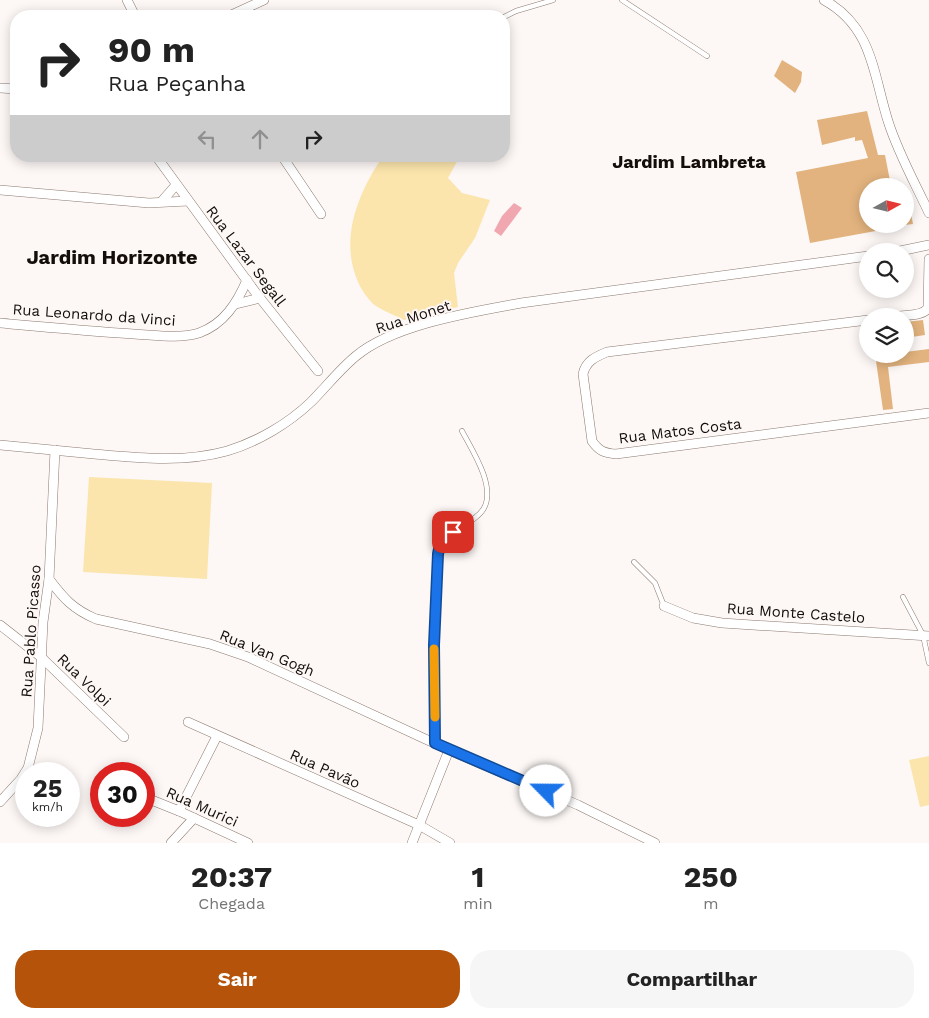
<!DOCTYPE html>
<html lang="pt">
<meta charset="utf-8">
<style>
body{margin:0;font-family:"Work Sans",sans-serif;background:#f6f6f6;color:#222;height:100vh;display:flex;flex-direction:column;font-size:19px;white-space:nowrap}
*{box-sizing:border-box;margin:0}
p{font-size:16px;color:#767676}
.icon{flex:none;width:28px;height:28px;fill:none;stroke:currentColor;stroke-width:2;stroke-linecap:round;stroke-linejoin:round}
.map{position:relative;height:843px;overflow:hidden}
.details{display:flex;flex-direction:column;background:#fff;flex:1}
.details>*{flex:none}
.hud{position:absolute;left:10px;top:10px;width:500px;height:152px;border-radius:20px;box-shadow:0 2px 12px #0003;background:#fff;color:#222;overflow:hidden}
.needle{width:32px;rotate:82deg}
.tools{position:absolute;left:859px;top:178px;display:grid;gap:10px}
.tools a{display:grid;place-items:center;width:55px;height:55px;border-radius:50%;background:#fff;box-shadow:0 2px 12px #0003;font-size:25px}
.speed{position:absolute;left:15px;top:762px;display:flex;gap:10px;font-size:25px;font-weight:700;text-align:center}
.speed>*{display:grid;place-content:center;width:65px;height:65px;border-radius:50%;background:#fff;box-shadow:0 2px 12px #0003;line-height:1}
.speed small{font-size:12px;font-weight:400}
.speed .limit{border:8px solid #d22;background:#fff;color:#111}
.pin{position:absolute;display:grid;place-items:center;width:42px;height:42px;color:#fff;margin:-21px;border-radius:10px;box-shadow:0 2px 8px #0006}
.me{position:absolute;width:55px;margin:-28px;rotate:293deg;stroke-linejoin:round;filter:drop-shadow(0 0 4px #0008)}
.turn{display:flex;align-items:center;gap:18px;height:105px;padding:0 15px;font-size:22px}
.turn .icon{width:65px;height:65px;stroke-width:2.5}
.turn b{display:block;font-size:35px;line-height:42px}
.lanes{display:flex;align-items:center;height:48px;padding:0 15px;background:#0003;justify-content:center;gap:25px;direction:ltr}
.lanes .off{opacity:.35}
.eta{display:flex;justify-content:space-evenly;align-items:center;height:85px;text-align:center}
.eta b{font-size:30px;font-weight:700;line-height:35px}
.primary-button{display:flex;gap:10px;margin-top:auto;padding:10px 15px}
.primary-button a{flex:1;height:58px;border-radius:20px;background:#b45309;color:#fff;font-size:20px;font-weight:700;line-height:58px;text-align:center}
.primary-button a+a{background:#f6f6f6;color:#222}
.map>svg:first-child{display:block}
</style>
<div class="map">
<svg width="929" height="843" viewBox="0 0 929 843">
<rect width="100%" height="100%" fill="#fdf8f6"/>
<g fill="#fbe5ac">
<path d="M383,156H460L448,178L462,193L490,200L475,238L458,263L454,273L458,307L404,320C395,315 385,312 376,306C369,301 362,291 358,282C339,239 358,193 383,156Z"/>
<path d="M89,477L212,483L207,579L83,572Z"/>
<path d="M929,756V805L920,807L909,760Z"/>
</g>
<path fill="#f1a7b0" d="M514,203L522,208L501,236L494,231L502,216Z"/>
<g fill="#e2b37e">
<path d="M782,60L802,72L801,82L795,93L774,76Z"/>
<path d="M867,111L878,155H885L891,186H868V224H891L892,228L810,243L796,172L868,158L862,140L855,141V137L822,145L817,120Z"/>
<path d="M905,203H909L913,224L905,225Z"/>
<path d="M923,320L925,335L905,338V322Z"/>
<path d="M929,349V362L888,367L893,409L883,410L875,354H905V352Z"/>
</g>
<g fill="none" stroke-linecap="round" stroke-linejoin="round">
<g stroke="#8c796f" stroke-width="5.5">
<g id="lane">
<path d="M622,0L707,56"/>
<path d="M504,17L516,11L553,0"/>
<path d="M453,532C462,526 479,518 484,508C496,486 472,450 462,431"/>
<path d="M634,562L655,583L664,606"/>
<path d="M903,597L923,635L929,663"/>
</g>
</g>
<g stroke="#8c796f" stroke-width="10">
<g id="street">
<path d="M127,0L135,16"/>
<path d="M824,0C873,27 873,74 888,121C898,153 915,183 929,213"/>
<path d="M229,16L264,0"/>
<path d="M0,88L16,89"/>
<path d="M156,156L256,293L318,371"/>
<path d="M282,156L321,214"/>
<path d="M0,190L149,203L188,201"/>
<path d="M162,201L176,185"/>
<path d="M900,251L929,245"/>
<path d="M236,304L260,298"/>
<path d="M900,316C909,315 923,316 928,308L929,259"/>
<path d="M868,320L607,352C595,357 586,361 583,374L592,441C599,451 604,453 616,454L929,413"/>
<path d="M0,323C45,327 89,331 134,334C155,335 179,339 199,333C224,324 237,303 247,280"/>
<path d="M0,445C32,448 63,451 94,454C138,458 184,463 227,451C257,442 288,424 311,402C326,387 340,369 356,356C394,324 473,312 521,303L868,256"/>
<path d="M49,579C64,599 73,609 96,619L210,644L248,657L449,750L578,805L655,843"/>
<path d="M664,606L693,618L722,623L929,636"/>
<path d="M0,625L41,657L124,737"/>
<path d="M188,722L419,825L450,843"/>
<path d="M435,743L434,645L438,554L440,544L453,532"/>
<path d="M144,797L179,811L248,843"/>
<path d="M0,802L21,779L28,768L38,728L43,622L49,579L55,450"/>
<path d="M179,811L217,736"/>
<path d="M171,843L194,818"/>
<path d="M412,843L449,750"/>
</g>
</g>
<use href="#lane" stroke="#fff" stroke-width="4.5"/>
<use href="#street" stroke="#fff" stroke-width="9"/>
</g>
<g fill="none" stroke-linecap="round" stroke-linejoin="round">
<g stroke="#114b97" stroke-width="12">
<path id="route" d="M453,532L440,544L438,554L434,645L435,743L546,791"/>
</g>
<use href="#route" stroke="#1a73e8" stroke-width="9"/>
<path stroke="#f59e0b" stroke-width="9" d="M434,649L435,717"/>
</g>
<g text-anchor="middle" stroke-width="4" stroke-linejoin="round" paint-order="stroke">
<g font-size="15" fill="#140d09" stroke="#fdf8f6">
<text transform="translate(246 256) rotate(53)" y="5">Rua Lazar Segall</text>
<text transform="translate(94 315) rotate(4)" y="5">Rua Leonardo da Vinci</text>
<text transform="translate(413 317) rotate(-18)" y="5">Rua Monet</text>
<text transform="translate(680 431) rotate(-7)" y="5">Rua Matos Costa</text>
<text transform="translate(796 613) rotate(4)" y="5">Rua Monte Castelo</text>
<text transform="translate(31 631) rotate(-86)" y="5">Rua Pablo Picasso</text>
<text transform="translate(267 653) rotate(22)" y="5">Rua Van Gogh</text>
<text transform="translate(84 680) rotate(44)" y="5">Rua Volpi</text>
<text transform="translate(325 769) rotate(24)" y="5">Rua Pavão</text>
<text transform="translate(202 807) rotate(24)" y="5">Rua Murici</text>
</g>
<g font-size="18" font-weight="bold" fill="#140d09" stroke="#fdf8f6">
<text x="689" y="168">Jardim Lambreta</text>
</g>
<g font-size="20" font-weight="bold" fill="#140d09" stroke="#fdf8f6">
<text x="112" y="264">Jardim Horizonte</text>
</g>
</g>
</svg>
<div class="tools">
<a><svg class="needle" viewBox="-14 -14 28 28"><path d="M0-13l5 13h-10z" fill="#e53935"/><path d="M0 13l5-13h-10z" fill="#767676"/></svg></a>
<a><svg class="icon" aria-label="search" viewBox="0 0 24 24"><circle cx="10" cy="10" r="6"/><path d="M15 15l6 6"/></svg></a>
<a><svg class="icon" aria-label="layers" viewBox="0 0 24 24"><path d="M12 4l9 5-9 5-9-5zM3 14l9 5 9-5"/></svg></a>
</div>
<div class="speed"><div>25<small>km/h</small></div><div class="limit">30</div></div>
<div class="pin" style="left:453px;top:532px;background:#d93025"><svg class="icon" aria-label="arrive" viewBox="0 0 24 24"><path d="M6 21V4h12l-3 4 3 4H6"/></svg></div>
<svg class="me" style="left:546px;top:791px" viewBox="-20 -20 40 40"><circle r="19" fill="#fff"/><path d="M0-13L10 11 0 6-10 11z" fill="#1a73e8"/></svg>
<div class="hud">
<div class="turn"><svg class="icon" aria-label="right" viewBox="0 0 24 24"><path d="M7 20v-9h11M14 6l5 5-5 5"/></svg><div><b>90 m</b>Rua Peçanha</div></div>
<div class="lanes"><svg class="icon off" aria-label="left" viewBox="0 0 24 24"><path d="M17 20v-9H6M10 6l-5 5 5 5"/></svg><svg class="icon off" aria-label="ahead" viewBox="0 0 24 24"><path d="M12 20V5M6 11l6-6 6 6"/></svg><svg class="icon" aria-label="right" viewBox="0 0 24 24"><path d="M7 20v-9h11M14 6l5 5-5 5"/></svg></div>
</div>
</div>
<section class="details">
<div class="eta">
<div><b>20:37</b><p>Chegada</p></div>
<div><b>1</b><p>min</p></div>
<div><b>250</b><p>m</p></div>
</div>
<div class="primary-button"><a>Sair</a><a>Compartilhar</a></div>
</section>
